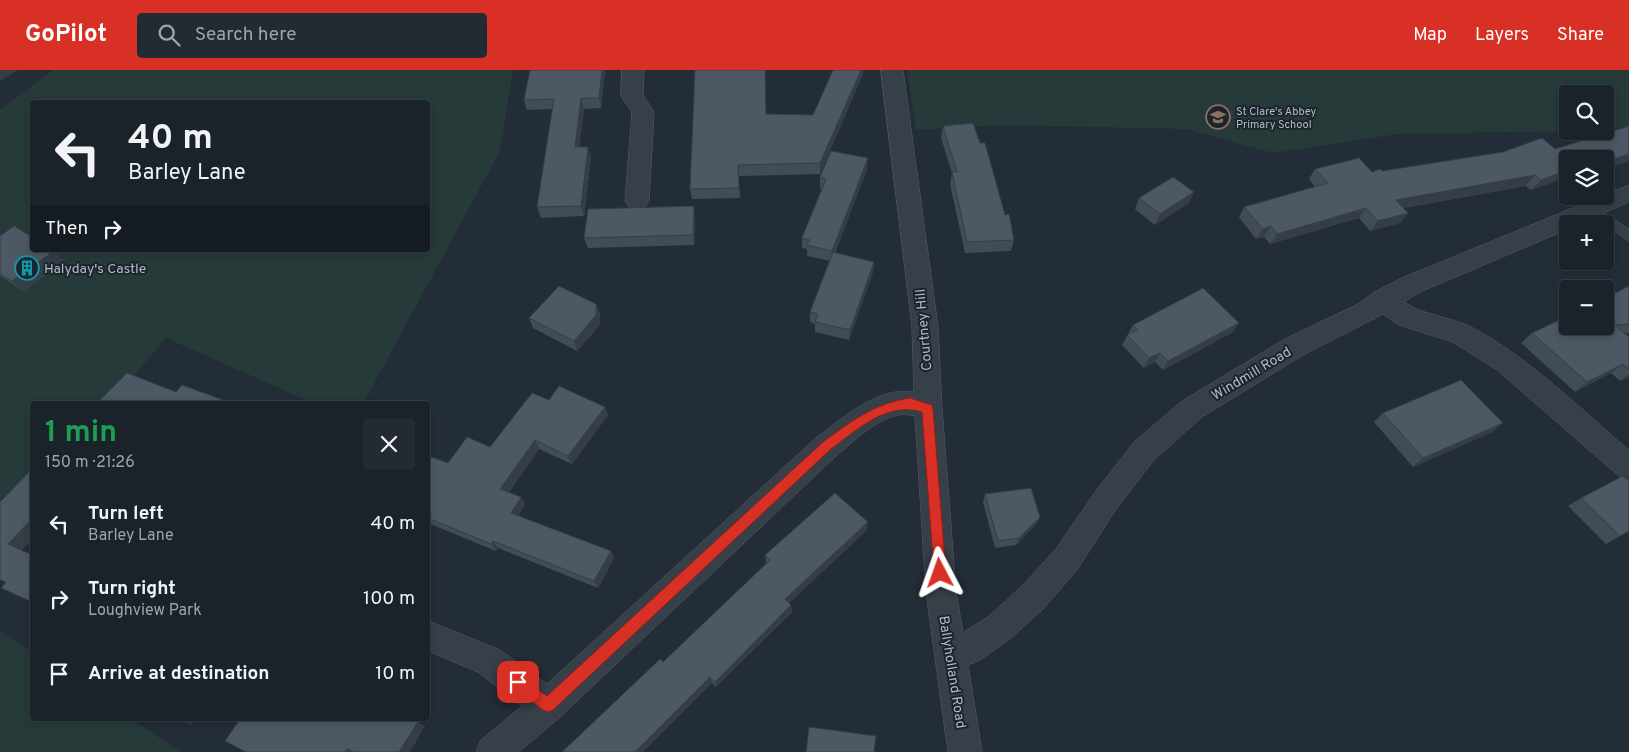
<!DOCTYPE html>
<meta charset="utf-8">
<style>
body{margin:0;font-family:Overpass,sans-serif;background:#232a32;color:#f1f3f6;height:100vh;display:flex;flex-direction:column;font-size:19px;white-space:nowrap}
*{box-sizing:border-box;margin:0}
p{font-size:16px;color:#9fa4a8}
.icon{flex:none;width:28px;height:28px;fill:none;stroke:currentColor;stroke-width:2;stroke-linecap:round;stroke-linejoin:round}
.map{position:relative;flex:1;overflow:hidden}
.details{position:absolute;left:30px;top:331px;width:400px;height:320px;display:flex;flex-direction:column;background:#1a222a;border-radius:5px;box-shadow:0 2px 8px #0003,0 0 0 1px #383f47}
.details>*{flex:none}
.top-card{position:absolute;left:30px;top:30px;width:400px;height:152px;border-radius:5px;box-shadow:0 2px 8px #0003,0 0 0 1px #383f47;background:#1a222a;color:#f1f3f6;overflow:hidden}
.buttons{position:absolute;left:1559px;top:15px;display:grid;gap:10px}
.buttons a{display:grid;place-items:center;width:55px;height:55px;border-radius:5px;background:#1a222a;box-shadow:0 2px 8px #0003,0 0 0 1px #383f47;font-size:25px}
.pin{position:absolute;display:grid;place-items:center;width:42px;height:42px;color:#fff;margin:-21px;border-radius:10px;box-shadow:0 2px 8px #0006}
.me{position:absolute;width:55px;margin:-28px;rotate:356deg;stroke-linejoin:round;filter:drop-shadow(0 0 4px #0008)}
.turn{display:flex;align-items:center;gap:18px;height:105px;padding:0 15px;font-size:22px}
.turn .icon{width:65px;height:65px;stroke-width:2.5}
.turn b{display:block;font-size:35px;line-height:42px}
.then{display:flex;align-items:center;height:48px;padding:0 15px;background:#0003;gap:10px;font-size:19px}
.round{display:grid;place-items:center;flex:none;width:52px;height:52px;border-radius:5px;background:#232a32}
.head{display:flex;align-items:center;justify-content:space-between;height:85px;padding:0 15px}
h1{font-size:30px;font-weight:700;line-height:38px;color:#1e9e55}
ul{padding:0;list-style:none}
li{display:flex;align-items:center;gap:15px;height:75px;padding:0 15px}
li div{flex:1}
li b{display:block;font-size:19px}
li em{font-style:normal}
header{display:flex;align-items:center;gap:30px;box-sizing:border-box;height:70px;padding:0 25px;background:#d93025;color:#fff}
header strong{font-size:24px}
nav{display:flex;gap:28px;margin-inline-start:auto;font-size:18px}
.search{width:350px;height:45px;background:#232a32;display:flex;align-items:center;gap:12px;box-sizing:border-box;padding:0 18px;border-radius:5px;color:#9fa4a8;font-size:19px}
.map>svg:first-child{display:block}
</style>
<header>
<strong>GoPilot</strong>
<div class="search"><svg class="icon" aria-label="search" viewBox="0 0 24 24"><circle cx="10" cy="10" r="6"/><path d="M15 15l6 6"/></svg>Search here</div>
<nav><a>Map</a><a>Layers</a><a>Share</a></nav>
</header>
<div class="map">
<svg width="1629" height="682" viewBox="0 0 1629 682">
<rect width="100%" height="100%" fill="#232d38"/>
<g fill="#263a3a" fill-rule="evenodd">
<path d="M53,0H513L500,81L363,334H315L166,268L109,334H32V417L0,442V40ZM32,32H428V180H32Z"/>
<path d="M907,0H1629V57L1605,59V24H1568V61H1574L1398,64L1273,83L1186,59L999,55L916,60Z"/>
<path d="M0,561L32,582V649H131L181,682H0Z"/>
</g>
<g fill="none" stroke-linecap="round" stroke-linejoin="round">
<g stroke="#555d67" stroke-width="1">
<path id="lane" d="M1588,133L1629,159V171L1583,141L1582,138L1583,135Z"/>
</g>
<g stroke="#555d67" stroke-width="1">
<g id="street">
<path d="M622,0H644L643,25L654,42L649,131L645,137L637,140L629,137L625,131L632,42L621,26Z"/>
<path d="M881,0H903L938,257L942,339L956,522L963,563L989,546L1021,517L1055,480L1096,421L1134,372L1182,331L1285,269L1358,234L1373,223L1402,208L1629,115V132L1579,154H1568V159L1420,222L1404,232C1424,246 1449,246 1471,257C1530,288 1579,338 1629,380V410L1619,406L1497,300L1453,272L1399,255L1383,244L1303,285L1202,347L1154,390L1116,439L1077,500L1043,539L1011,568L980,590L968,595L982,682H948L926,522L915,346C887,337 857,369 837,385L560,647L519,682H476L481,670L522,636L478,602L428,581V551L500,580L547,614L817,367C843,348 878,316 914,322L912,257Z"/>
</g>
</g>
<use href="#lane" fill="#373f49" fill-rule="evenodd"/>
<use href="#street" fill="#373f49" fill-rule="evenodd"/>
</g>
<g fill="#414c56">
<path d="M605,0L601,38L584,39L579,77L591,88L584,146L541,148L537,137L552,39L527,40L524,30Z"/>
<path d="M863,4L820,104L739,106L740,128L692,129L690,119L767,44L813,45Z"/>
<path d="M943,56L980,73L1014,170L1011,181L965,183L950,114L952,103L941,68Z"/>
<path d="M1629,56V91L1605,99V89H1568V107L1531,120L1526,116L1403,138L1408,143L1400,153L1370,161L1359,148L1270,174L1264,167L1256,169L1239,147L1244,137L1315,117L1309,109L1315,99L1372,102L1382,101L1555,79Z"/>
<path d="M867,99L835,183L873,202L849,270L815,262V254L810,252V242L830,191L807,186V179L802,178V168L822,119L820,118V107Z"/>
<path d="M1194,122L1189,133L1155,155L1135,139L1139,128Z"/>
<path d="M695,147L694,175L588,178L584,168Z"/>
<path d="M0,166L65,191L24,221L0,206Z"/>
<path d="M1629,216V263H1625L1629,267V307L1620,311L1611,303L1575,322L1521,273L1532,263Z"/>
<path d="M596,234L600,244V255L577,281L533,258L529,248Z"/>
<path d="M1133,255L1233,262L1163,300L1155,292L1144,298L1122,275Z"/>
<path d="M549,330L605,337L608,345L572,394L539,379L509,422L521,427L525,435L518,446L611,481L614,488L598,518L498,478L496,481L428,453V386L448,393L490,377Z"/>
<path d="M1383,343L1503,353L1492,362L1413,397L1374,352Z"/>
<path d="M985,424L1040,447L1036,454L1016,475L995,478L983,432Z"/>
<path d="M1581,428L1629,461L1606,474L1568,436Z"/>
<path d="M867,460L789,533L791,535L792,542L716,617L712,613L643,682H562L663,592L767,493L766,492L765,485Z"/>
</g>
<g fill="#353e46">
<path d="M0,0H18L0,11Z"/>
<path d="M602,0H605L601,38L599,28Z"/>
<path d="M861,0H863V4L820,104V93Z"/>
<path d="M581,28L584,39L578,88L575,77Z"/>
<path d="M588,77L591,88L584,146L581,136Z"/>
<path d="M1629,84V91L1605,99V92Z"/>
<path d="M868,88L867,99L831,191L832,181Z"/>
<path d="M1568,100V107L1531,120L1541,110Z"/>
<path d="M1535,105L1526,116L1388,140L1396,130Z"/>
<path d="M1194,122L1189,133L1155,155L1160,144Z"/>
<path d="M694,136L695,147L694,175L693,165Z"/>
<path d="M1366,138L1359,148L1270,174L1277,164Z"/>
<path d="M1408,143L1400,153L1370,161L1378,151Z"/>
<path d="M1271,156L1264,167L1256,169L1263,159Z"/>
<path d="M54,181L65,191L24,221L12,211Z"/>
<path d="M874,192L873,202L849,270L850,260Z"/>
<path d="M596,234L600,244V255L577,281L574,271Z"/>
<path d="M1239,253L1233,262L1163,300L1168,291Z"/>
<path d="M1160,283L1155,292L1144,298L1149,288Z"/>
<path d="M1623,294L1611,303L1575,322L1587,312Z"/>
<path d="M1629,304V307L1620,311Z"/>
<path d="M605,337L608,345L572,394L568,386Z"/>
<path d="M1503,353L1492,362L1413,397L1423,388Z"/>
<path d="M535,370L539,379L505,427L500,419Z"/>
<path d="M521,427L525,435L516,450L511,443Z"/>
<path d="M1040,447L1036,454L1016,475L1019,468Z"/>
<path d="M32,449V470L21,481L8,474Z"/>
<path d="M868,452L867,460L785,536V529Z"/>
<path d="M493,471L498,478L496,481L491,474Z"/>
<path d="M611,481L614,488L598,518L594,511Z"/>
<path d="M791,535L792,542L716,617L715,612Z"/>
<path d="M710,607L712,613L643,682H635Z"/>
<path d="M180,649H196L191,655L180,650Z"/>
<path d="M418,652L425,656L410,682H399Z"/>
<path d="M347,679L353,682H345Z"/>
</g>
<g fill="#4c5864" stroke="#353e46">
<path d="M530,0H602L599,28H581L575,77H588L581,136L537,137L554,29L524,30Z"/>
<path d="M695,0H765L766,44L813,45L833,0H861L820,93L738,95L739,118L690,119Z"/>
<path d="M973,53L980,73H985L1005,145L1009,144L1014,170L967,172L952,102H957L943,56Z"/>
<path d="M1629,56V84L1605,92V89H1568V100L1541,110L1535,105L1396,130L1408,143L1378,151L1366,138L1277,164L1271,156L1263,159L1244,137L1328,113L1315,99L1359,88L1372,102L1380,99L1382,101L1503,82L1542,68L1555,79Z"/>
<path d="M831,81L868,88L832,181L807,175L810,170L802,168L826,109L820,107Z"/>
<path d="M1173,107L1194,122L1160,144L1139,128Z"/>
<path d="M694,136L693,165L584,168L588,139Z"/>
<path d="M14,156L32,167V180L54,181L12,211L0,204V166Z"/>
<path d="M833,182L874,192L850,260L815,252L818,244L810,242Z"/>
<path d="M559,216L596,234V245L574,271L529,248Z"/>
<path d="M1629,216V254L1615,255L1629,267V299L1623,294L1587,312L1532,263L1568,246V256H1605V228Z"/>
<path d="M1203,218L1239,253L1168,291L1160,283L1149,288L1127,265L1138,260L1133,255Z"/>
<path d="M127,303L176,322L182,315L234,334H96Z"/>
<path d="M1461,310L1503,353L1423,388L1383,343Z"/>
<path d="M559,316L605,337L568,386L535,370L500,419L521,427L511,443L611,481L594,511L493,471L491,474L428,448V386L448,393L467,367L490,377L532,323L549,330Z"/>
<path d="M32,399V449L8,474L32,485V532L1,518L6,512L0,510V432Z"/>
<path d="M1623,406L1629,411V461L1620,466L1581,428Z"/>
<path d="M1031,418L1040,447L1019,468L998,471L985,424Z"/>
<path d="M835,423L868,452L785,529L791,535L715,612L710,607L635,682H562L660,589L663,592L770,490L765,485Z"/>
<path d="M240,649H412L418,652L399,682H354L347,679L345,682H246L225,671Z"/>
<path d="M809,657L876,666L874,681L876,682H806Z"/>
</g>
<path fill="#d93025" stroke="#8d1f18" d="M910,328L932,335L933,339L946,503L944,507H936L934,503L922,342C887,331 857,360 831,379L553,640L548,642L543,640L513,617L511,612L513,607L518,605L547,626L823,372C850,352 875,333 910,328Z"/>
<defs>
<g id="school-ring" transform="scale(1.25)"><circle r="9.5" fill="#1c242d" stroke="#8d6e63" stroke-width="1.5"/><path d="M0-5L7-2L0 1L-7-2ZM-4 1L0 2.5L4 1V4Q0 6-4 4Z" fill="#8d6e63"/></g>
<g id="building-ring" transform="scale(1.25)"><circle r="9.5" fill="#1c242d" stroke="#0f9aa8" stroke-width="1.5"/><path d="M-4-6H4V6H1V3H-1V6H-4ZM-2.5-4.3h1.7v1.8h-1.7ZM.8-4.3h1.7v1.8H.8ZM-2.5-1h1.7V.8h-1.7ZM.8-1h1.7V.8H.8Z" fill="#0f9aa8"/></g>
</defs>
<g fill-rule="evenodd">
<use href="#school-ring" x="1218" y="47"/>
<use href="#building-ring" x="27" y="198"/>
</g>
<g text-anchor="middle" stroke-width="4" stroke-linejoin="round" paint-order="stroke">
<g font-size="11" fill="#b2bac5" stroke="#1c242d" text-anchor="start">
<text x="1236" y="45">St Clare's Abbey<tspan x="1236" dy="13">Primary School</tspan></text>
</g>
<g font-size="14" fill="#b2bac5" stroke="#1c242d" text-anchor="start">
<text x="44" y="203">Halyday's Castle</text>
</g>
<g font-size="14" fill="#b2bac5" stroke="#1c242d">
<text transform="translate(923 260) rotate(-95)" y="5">Courtney Hill</text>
<text transform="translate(1251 303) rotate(-31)" y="5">Windmill Road</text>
<text transform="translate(953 602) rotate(81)" y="5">Ballyholland Road</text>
</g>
</g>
</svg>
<div class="buttons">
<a><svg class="icon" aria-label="search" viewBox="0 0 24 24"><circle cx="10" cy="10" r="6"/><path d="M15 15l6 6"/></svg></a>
<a><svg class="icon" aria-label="layers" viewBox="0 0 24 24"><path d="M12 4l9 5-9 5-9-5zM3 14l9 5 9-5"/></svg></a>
<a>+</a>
<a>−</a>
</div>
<div class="pin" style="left:518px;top:612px;background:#d93025"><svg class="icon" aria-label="arrive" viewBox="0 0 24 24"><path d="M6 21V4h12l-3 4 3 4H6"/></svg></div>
<svg class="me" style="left:940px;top:503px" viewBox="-20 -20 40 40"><path d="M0-17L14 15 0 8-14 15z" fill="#d93025" stroke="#fff" stroke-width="4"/></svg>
<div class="top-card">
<div class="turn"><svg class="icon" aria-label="left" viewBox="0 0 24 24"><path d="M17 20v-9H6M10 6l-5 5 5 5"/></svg><div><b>40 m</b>Barley Lane</div></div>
<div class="then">Then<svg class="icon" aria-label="right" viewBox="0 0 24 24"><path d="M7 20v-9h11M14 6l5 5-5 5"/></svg></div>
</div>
<section class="details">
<div class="head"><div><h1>1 min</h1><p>150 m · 21:26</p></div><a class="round"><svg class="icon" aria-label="close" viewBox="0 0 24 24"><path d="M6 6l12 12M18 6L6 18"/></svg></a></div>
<ul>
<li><svg class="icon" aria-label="left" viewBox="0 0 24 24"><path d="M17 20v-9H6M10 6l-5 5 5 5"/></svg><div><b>Turn left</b><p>Barley Lane</p></div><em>40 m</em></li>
<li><svg class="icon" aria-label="right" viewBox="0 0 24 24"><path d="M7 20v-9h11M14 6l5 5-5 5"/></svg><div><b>Turn right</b><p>Loughview Park</p></div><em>100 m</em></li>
<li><svg class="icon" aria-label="arrive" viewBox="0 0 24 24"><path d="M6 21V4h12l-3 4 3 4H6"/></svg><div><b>Arrive at destination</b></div><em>10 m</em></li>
</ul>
</section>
</div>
